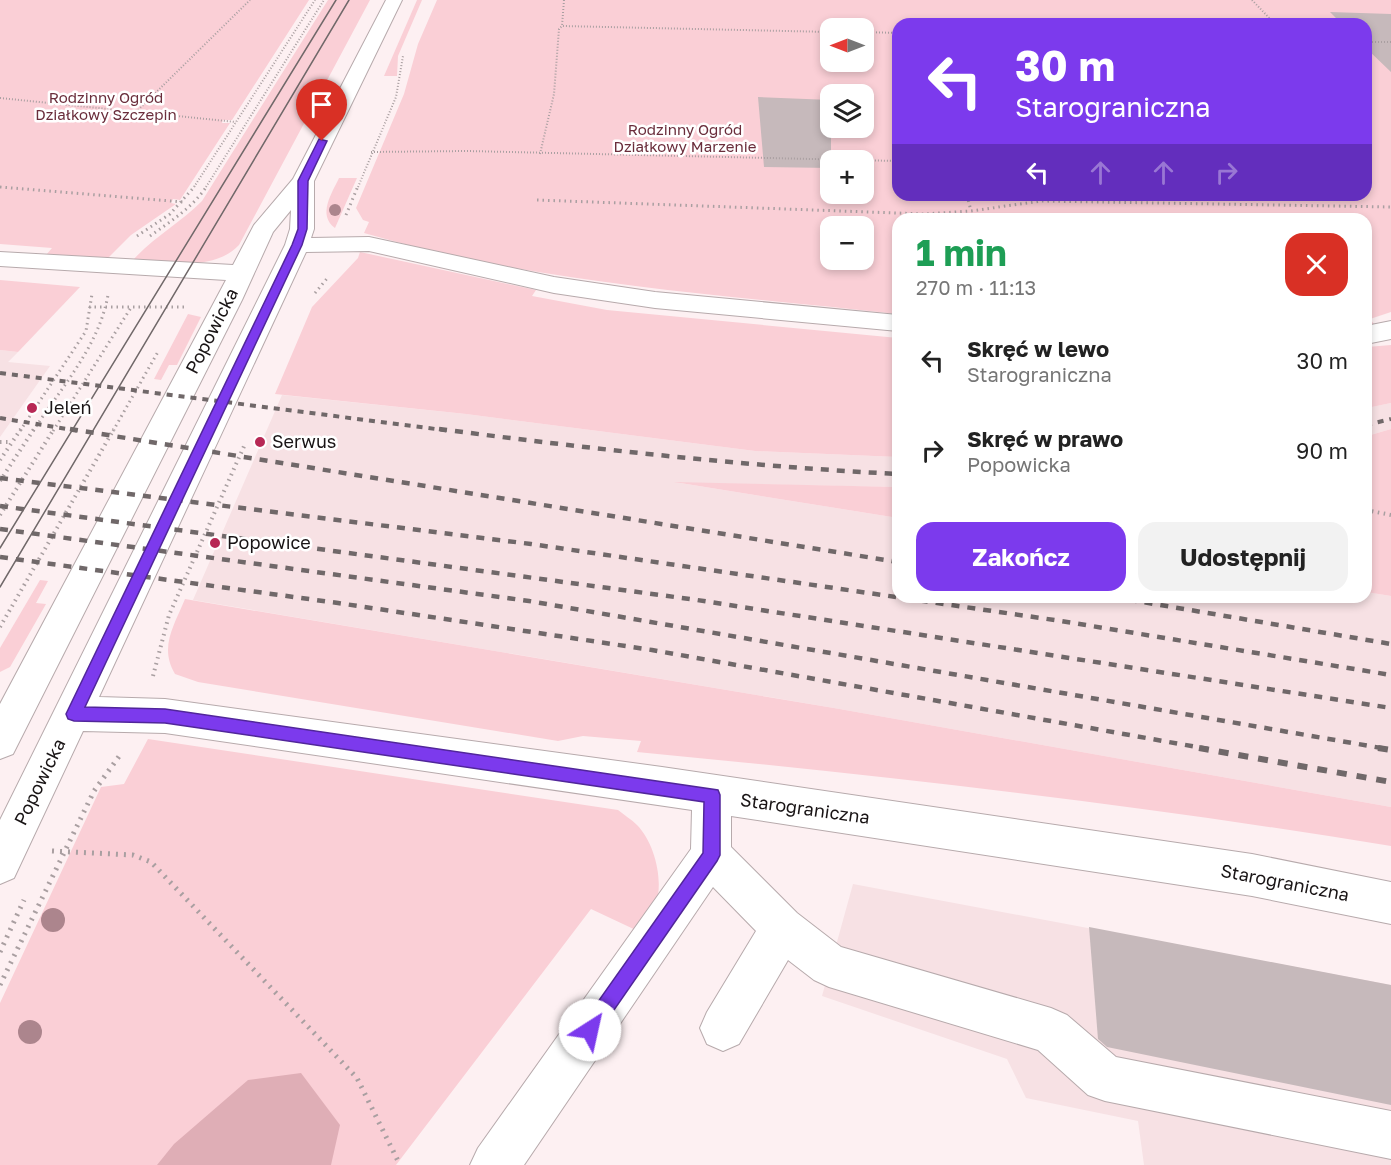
<!DOCTYPE html>
<html lang="pl">
<meta charset="utf-8">
<style>
body{margin:0;font-family:"Golos Text",sans-serif;background:#f2f2f2;color:#222;height:100vh;display:flex;flex-direction:column;font-size:22px;white-space:nowrap}
*{box-sizing:border-box;margin:0}
p{font-size:20px;color:#767676}
.icon{flex:none;width:33px;height:33px;fill:none;stroke:currentColor;stroke-width:2;stroke-linecap:round;stroke-linejoin:round}
.map{position:relative;flex:1;overflow:hidden}
.drawer{position:absolute;left:892px;top:213px;width:480px;height:390px;display:flex;flex-direction:column;background:#fff;border-radius:18px;box-shadow:0 3px 9px #0003}
.drawer>*{flex:none}
.top-card{position:absolute;left:892px;top:18px;width:480px;height:183px;border-radius:18px;box-shadow:0 3px 9px #0003;background:#7c3aed;color:#fff;overflow:hidden}
.needle{width:39px;rotate:270deg}
.tools{position:absolute;left:820px;top:18px;display:grid;gap:12px}
.tools a{display:grid;place-items:center;width:54px;height:54px;border-radius:12px;background:#fff;box-shadow:0 3px 9px #0003;font-size:30px}
.pin{position:absolute;display:grid;place-items:center;width:51px;height:51px;color:#fff;margin:-62px -26px;border-radius:50% 50% 50% 0;rotate:-45deg;box-shadow:0 0 6px #0007}
.pin .icon{rotate:45deg}
.me{position:absolute;width:66px;margin:-33px;rotate:35deg;stroke-linejoin:round;filter:drop-shadow(0 0 4px #0008)}
.turn{display:flex;align-items:center;gap:21px;height:126px;padding:0 24px;font-size:27px}
.turn .icon{width:78px;height:78px;stroke-width:2.5}
.turn b{display:block;font-size:42px;line-height:51px}
.lanes{display:flex;align-items:center;height:57px;padding:0 24px;background:#0003;justify-content:center;gap:30px;direction:ltr}
.lanes .off{opacity:.35}
.round{display:grid;place-items:center;flex:none;width:63px;height:63px;border-radius:18px;background:#f2f2f2}
.summary{display:flex;align-items:center;justify-content:space-between;height:102px;padding:0 24px}
h1{font-size:36px;font-weight:700;line-height:45px;color:#1e9e55}
.button{display:flex;gap:12px;margin-top:auto;padding:12px 24px}
.button a{flex:1;height:69px;border-radius:18px;background:#7c3aed;color:#fff;font-size:24px;font-weight:700;line-height:69px;text-align:center}
.button a+a{background:#f2f2f2;color:#222}
ul{padding:0;list-style:none}
li{display:flex;align-items:center;gap:18px;height:90px;padding:0 24px}
li div{flex:1}
li b{display:block;font-size:22px}
li em{font-style:normal}
.map>svg:first-child{display:block}
</style>
<div class="map">
<svg width="1391" height="1165" viewBox="0 0 1391 1165">
<rect width="100%" height="100%" fill="#fdf0f2"/>
<g fill="#f7e1e4">
<path d="M0,350L18,352L8,362L50,366L0,437Z"/>
<path d="M282,395L466,414L755,451L898,457V487L680,483L898,518V597H1366L1367,592L1391,596V807L834,708L193,600Z"/>
<path d="M1391,403V429L1367,436L1366,408Z"/>
<path d="M853,884L1391,985V1165H1144L1138,1121L1026,1098L1007,1059L822,996Z"/>
</g>
<g fill="#facfd6" fill-rule="evenodd">
<path d="M0,0H309L232,120H223L222,123H230L180,200L173,199L171,203L176,204L131,235L107,259L46,255L52,248L0,244Z"/>
<path d="M328,0H370L239,245C214,272 166,262 133,260C154,237 180,223 202,201Z"/>
<path d="M417,0H422L398,56L397,76H384Z"/>
<path d="M437,0H1391V312L1370,319L1375,325L1367,326L1366,219H898V314C719,294 538,284 364,233L369,222L363,220L356,208L404,94L418,44ZM898,24H1366V195H898ZM831,28H864V62H831ZM831,94H864V128H831ZM831,160H864V194H831ZM831,226H864V260H831Z"/>
<path d="M339,178H357L335,228C317,215 332,193 339,178Z"/>
<path d="M360,252L536,290L532,296L607,310L898,338V457L755,451L466,414L275,394L312,307L358,258Z"/>
<path d="M0,280L80,287L18,352L0,350Z"/>
<path d="M188,314L201,317L177,365H169L161,380L154,379Z"/>
<path d="M1391,345V403L1367,408V347Z"/>
<path d="M1391,429V596L1366,592L1367,436Z"/>
<path d="M674,482L898,487V518Z"/>
<path d="M40,580L48,581L36,603L46,604L10,667L0,672V648Z"/>
<path d="M185,599L834,708L1391,807V846C1141,805 889,776 637,752L641,741L583,736L558,741L198,682L175,674C159,647 174,626 185,599Z"/>
<path d="M148,739L618,810C624,815 631,819 637,825C654,842 664,880 656,903C652,913 645,923 640,932L591,909L396,1165H0V1003L101,787L124,784Z"/>
</g>
<path fill="#dfaeb6" d="M301,1073L340,1125L331,1165H157L174,1144L248,1080Z"/>
<g fill="#c6b9bb">
<path d="M1330,12L1391,14V72L1366,48V24H1342Z"/>
<path d="M758,97L831,100V168L764,167Z"/>
<path d="M1089,927L1391,985V1105L1107,1047L1098,1039Z"/>
</g>
<g fill="none" stroke-linecap="round" stroke-linejoin="round">
<g stroke="#b7aaac" stroke-width="2">
<g id="minor">
<path d="M386,0H402L314,181V229L311,238L369,237L554,277L655,292L898,315V331L655,308L554,293L369,251L306,252L99,697L165,699L662,767L1252,854L1391,882V924L1252,896L731,816V847L797,913L841,947L1051,1008L1067,1015L1116,1057L1391,1111V1159L1105,1101L1088,1095L1038,1050L829,987L814,980L788,960L739,1044L723,1051L707,1044L700,1028L707,1012L756,931L713,887L524,1165H470L478,1148L691,849L692,810L165,733L83,731L14,878L0,884V820L285,245L290,229L291,210L273,232L242,300L13,754L0,759V704L226,280L0,266V252L233,265L254,225L293,179Z"/>
<path d="M1391,321V339L1366,344V326Z"/>
</g>
</g>
<g stroke="#a99fa1" stroke-width="2" stroke-dasharray="1 2" stroke-linecap="butt">
<path d="M564,0L562,26L831,32"/>
<path d="M1252,0L1275,24"/>
<path d="M864,32L898,33"/>
<path d="M1366,42H1391"/>
<path d="M0,98L236,122"/>
<path d="M136,112L250,0"/>
<path d="M371,152L467,151L898,161"/>
<path d="M540,154L554,94L559,29L562,26"/>
<path d="M194,187L315,0"/>
<path d="M206,187L324,0"/>
<path d="M358,187L396,97L403,56"/>
</g>
<g stroke="#a99fa1" stroke-width="3" stroke-dasharray="1.5 4" stroke-linecap="butt">
<path d="M0,187L183,202"/>
<path d="M967,195L971,211"/>
<path d="M537,200L924,214L971,211L1041,201L1391,207"/>
<path d="M346,215L358,186"/>
<path d="M137,236L170,214L195,186"/>
<path d="M150,236C171,221 192,208 207,186"/>
<path d="M315,293L329,276"/>
<path d="M89,307H188"/>
<path d="M20,431L86,331L92,294"/>
<path d="M33,431C61,388 99,346 108,295"/>
<path d="M53,431L132,306"/>
<path d="M113,431L159,350"/>
</g>
<g stroke="#a99fa1" stroke-width="4" stroke-dasharray="1.5 4.5" stroke-linecap="butt">
<path d="M0,442H12"/>
<path d="M0,460L21,429"/>
<path d="M0,481L34,429"/>
<path d="M1366,510L1391,515"/>
<path d="M0,515L54,429"/>
<path d="M0,627L114,429"/>
<path d="M153,676L169,615L245,444"/>
</g>
<g stroke="#a99fa1" stroke-width="5" stroke-dasharray="2 6" stroke-linecap="butt">
<path d="M52,851L133,855L151,862L357,1078L400,1165"/>
<path d="M0,952L24,900"/>
<path d="M0,985L94,791L120,755"/>
</g>
<use href="#minor" fill="#fff" fill-rule="evenodd"/>
<g stroke="#706869" stroke-width="1.5">
<path d="M0,548L336,0"/>
<path d="M0,587L349,0"/>
</g>
<g stroke="#706869" stroke-width="4" stroke-dasharray="6 6" stroke-linecap="butt">
<path d="M0,373L451,431"/>
<path d="M0,418L79,431"/>
<path d="M1366,425L1391,419"/>
</g>
<g stroke="#706869" stroke-width="4.5" stroke-dasharray="8 8" stroke-linecap="butt">
<path d="M70,429L898,562"/>
<path d="M439,429C593,449 742,466 898,474"/>
<path d="M0,478L531,544L1061,621L1391,675"/>
<path d="M0,506L697,600L1391,708"/>
<path d="M0,529L529,601L1387,749"/>
<path d="M0,557L338,603L652,650L1208,749"/>
<path d="M1113,597L1391,644"/>
</g>
<g stroke="#706869" stroke-width="6" stroke-dasharray="10 10" stroke-linecap="butt">
<path d="M1199,748L1391,782"/>
<path d="M1378,748L1391,750"/>
</g>
</g>
<g fill="#ac858d">
<circle cx="335" cy="210" r="6"/>
<circle cx="53" cy="920" r="12"/>
<circle cx="30" cy="1032" r="12"/>
</g>
<path fill="#7c3aed" stroke="#51269a" stroke-width="1.5" d="M319,139L327,141L308,181L307,229L302,245L85,707L165,709L718,790L720,795V855L717,861L596,1036L590,1039L583,1036L580,1030L583,1023L703,853L704,802L165,723L74,721L68,719L66,714L292,245L298,229V181Z"/>
<g fill="#b72855" stroke="#fff" stroke-width="2">
<circle cx="32" cy="408" r="6"/>
<circle cx="260" cy="442" r="6"/>
<circle cx="215" cy="543" r="6"/>
</g>
<g text-anchor="middle" stroke-width="5" stroke-linejoin="round" paint-order="stroke">
<g font-size="15" fill="#6a2d3b" stroke="#fff">
<text x="106" y="103">Rodzinny Ogród<tspan x="106" dy="17">Działkowy Szczepin</tspan></text>
<text x="685" y="135">Rodzinny Ogród<tspan x="685" dy="17">Działkowy Marzenie</tspan></text>
</g>
<g font-size="18" fill="#191415" stroke="#fff">
<text transform="translate(212 331) rotate(-63)" y="6">Popowicka</text>
<text transform="translate(40 782) rotate(-64)" y="6">Popowicka</text>
<text transform="translate(805 809) rotate(8)" y="6">Starograniczna</text>
<text transform="translate(1285 883) rotate(11)" y="6">Starograniczna</text>
</g>
<g font-size="18" fill="#191415" stroke="#fff" text-anchor="start">
<text x="44" y="414">Jeleń</text>
<text x="272" y="448">Serwus</text>
<text x="227" y="549">Popowice</text>
</g>
</g>
</svg>
<div class="tools">
<a><svg class="needle" viewBox="-14 -14 28 28"><path d="M0-13l5 13h-10z" fill="#e53935"/><path d="M0 13l5-13h-10z" fill="#767676"/></svg></a>
<a><svg class="icon" aria-label="layers" viewBox="0 0 24 24"><path d="M12 4l9 5-9 5-9-5zM3 14l9 5 9-5"/></svg></a>
<a>+</a>
<a>−</a>
</div>
<div class="pin" style="left:322px;top:141px;background:#d93025"><svg class="icon" aria-label="arrive" viewBox="0 0 24 24"><path d="M6 21V4h12l-3 4 3 4H6"/></svg></div>
<svg class="me" style="left:590px;top:1030px" viewBox="-20 -20 40 40"><circle r="19" fill="#fff"/><path d="M0-13L10 11 0 6-10 11z" fill="#7c3aed"/></svg>
<div class="top-card">
<div class="turn"><svg class="icon" aria-label="left" viewBox="0 0 24 24"><path d="M17 20v-9H6M10 6l-5 5 5 5"/></svg><div><b>30 m</b>Starograniczna</div></div>
<div class="lanes"><svg class="icon" aria-label="left" viewBox="0 0 24 24"><path d="M17 20v-9H6M10 6l-5 5 5 5"/></svg><svg class="icon off" aria-label="ahead" viewBox="0 0 24 24"><path d="M12 20V5M6 11l6-6 6 6"/></svg><svg class="icon off" aria-label="ahead" viewBox="0 0 24 24"><path d="M12 20V5M6 11l6-6 6 6"/></svg><svg class="icon off" aria-label="right" viewBox="0 0 24 24"><path d="M7 20v-9h11M14 6l5 5-5 5"/></svg></div>
</div>
<section class="drawer">
<div class="summary"><div><h1>1 min</h1><p>270 m · 11:13</p></div><a class="round" style="background:#d93025;color:#fff"><svg class="icon" aria-label="close" viewBox="0 0 24 24"><path d="M6 6l12 12M18 6L6 18"/></svg></a></div>
<ul>
<li><svg class="icon" aria-label="left" viewBox="0 0 24 24"><path d="M17 20v-9H6M10 6l-5 5 5 5"/></svg><div><b>Skręć w lewo</b><p>Starograniczna</p></div><em>30 m</em></li>
<li><svg class="icon" aria-label="right" viewBox="0 0 24 24"><path d="M7 20v-9h11M14 6l5 5-5 5"/></svg><div><b>Skręć w prawo</b><p>Popowicka</p></div><em>90 m</em></li>
</ul>
<div class="button"><a>Zakończ</a><a>Udostępnij</a></div>
</section>
</div>
